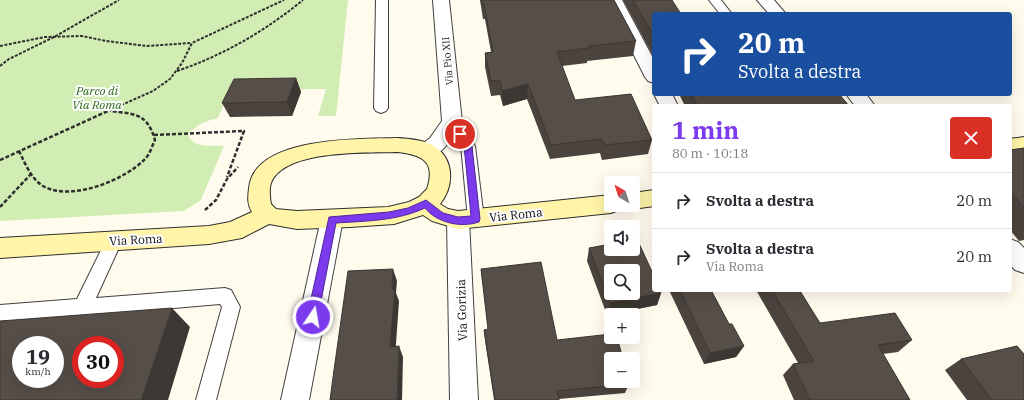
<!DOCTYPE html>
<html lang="it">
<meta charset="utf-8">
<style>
body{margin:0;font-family:"IBM Plex Serif",serif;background:#f2f2f3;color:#2b2b33;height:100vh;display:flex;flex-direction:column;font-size:15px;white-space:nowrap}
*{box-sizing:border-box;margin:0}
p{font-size:13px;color:#7c7c81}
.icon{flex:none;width:22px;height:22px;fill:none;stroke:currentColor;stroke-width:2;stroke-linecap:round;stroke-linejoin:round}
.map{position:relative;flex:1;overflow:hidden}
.drawer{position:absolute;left:652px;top:104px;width:360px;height:188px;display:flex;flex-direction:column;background:#fff;border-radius:4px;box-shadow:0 4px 16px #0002}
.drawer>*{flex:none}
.banner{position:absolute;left:652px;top:12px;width:360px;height:84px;border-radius:4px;box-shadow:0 4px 16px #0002;background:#1a4fa0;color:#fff;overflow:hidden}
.needle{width:26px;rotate:321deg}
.buttons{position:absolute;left:604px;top:176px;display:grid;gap:8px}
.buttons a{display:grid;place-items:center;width:36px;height:36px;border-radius:4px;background:#fff;box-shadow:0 4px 16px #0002;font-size:20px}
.speed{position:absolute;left:12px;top:336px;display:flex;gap:8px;font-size:20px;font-weight:700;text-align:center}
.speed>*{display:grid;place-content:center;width:52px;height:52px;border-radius:50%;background:#fff;box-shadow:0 4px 16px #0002;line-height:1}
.speed small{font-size:10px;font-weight:400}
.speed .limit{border:6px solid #d22;background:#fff;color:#111}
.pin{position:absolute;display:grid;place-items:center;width:34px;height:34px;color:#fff;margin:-17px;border:2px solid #fff;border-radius:50%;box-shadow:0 1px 4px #0007}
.me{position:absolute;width:44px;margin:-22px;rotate:12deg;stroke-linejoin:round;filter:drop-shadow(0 0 3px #0008)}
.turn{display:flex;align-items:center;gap:14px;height:84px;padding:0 20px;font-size:18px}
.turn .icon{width:52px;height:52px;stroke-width:2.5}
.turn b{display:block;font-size:28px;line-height:34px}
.round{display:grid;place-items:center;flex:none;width:42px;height:42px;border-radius:4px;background:#f2f2f3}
.head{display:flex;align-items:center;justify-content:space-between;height:68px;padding:0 20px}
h1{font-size:24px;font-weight:700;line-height:30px;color:#7c3aed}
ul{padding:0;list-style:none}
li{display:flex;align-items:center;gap:12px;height:56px;padding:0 20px;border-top:1px solid #e1e1e2}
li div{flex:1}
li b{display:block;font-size:15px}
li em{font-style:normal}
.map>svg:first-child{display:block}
</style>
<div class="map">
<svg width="1024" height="400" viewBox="0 0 1024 400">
<rect width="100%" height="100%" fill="#fffbed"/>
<path fill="#d2edb3" d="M0,0H348L336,116H318L326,89L230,90L218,118C205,121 197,125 188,134C192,149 212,145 224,146L201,200L184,211L0,221Z"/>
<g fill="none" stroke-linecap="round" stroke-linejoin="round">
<g stroke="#404040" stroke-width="2">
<g id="service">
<path d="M376,0H388V108L386,111L381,113L376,111L374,108Z"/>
<path d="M709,0H721L732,14H720Z"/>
<path d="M452,117L457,119L475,146L484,219L482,224L476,225L470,224L468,219L461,146L445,122L447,119Z"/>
<path d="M114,234L120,236L122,241L96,298L225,288L231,290L240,307L216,400H196L222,307L220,304L82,316L0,321V305L77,299L108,236Z"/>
</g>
</g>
<g stroke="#404040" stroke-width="2">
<g id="minor">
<path d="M433,0H449L462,122C453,137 440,162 420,156L417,151L420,146L430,138L442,121Z"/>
<path d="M606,0H622L654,60V83L648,81L645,77Z"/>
<path d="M757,0H774L786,14H769Z"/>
<path d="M654,94H672L678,106H660Z"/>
<path d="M846,94H866L875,106H855Z"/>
<path d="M332,210L340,213L343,219L309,400H281L321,219L324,213Z"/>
<path d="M458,211L466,214L469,220L478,400H450L447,220L450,214Z"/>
<path d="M1010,239L1018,242L1024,248V273L1015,270L1010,264Z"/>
</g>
</g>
<g stroke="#2f2f2f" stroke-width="2">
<g id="secondary">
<path d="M1024,137V151L1010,153V139Z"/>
<path d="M398,138C410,139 424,140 434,146C455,159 454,187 440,204L448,209L458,211L611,195V205H622L619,210L611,213L458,229L432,221L423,215L394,224L350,227L297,229L269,224L242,238L209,244L0,258V238L209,226L230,222L252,212C247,204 248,197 249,188C254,136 360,139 398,138ZM398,152C423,155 436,162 427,189L419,197L409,202L388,207L297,211L276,209L271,204C270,199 269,188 271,183C284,149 368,153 398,152Z"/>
<path d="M654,190V206L633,209L625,207L624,205H633V193Z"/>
</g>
</g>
<g stroke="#2f2f2f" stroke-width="2" stroke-dasharray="3 1.5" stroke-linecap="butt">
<path d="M0,46L45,37L82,36L106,41L147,46L191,43"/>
<path d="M0,66L9,59L54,37L119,0"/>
<path d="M177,71C224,55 265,31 303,0"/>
<path d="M117,107L153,91L170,79L182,63L192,43L284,0"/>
</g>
<g stroke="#2f2f2f" stroke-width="2.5" stroke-dasharray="4 2" stroke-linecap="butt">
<path d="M154,135L244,131L227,177"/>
<path d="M19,151C25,163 31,179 43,186C71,202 125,180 145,159C150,154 152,146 155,140C147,113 135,114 110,111"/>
<path d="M0,160L119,106"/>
<path d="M0,207L31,174"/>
<path d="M205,210L216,200L227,179L238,167"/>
</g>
<use href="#service" fill="#fff" fill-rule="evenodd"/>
<use href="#minor" fill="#fff" fill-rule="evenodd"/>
<use href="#secondary" fill="#fff4a8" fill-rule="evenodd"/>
</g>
<g fill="#4a433e">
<path d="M480,0H614L636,41L633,56L587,61V63L562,66L575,100L652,140L648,154L602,160L600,153L550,159L527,99L503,106L500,95L491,96L485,67V53L491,52L485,19H483Z"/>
<path d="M623,0H672L654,14V54H652Z"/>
<path d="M296,78L301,92L292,116L230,117L222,103Z"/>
<path d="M679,94H839L849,106H685Z"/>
<path d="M1024,148V240L1019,241L1010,230V150Z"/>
<path d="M589,248L661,293L657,305L607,315L587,261Z"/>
<path d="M481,269L557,340L629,384L625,393L559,399V400H494L485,340L484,330L488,329Z"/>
<path d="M669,290H711L729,324L744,346L736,357L704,364Z"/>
<path d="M756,290H802H800L820,323L912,340L898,352L883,354L910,400H794L783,375L793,364L798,363Z"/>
<path d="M961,359L1024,400H967L945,370Z"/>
</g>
<g fill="#3c3732">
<path d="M296,78L301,92L292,116L287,102Z"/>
<path d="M528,84L527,99L503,106L502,91Z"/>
<path d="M393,269L397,281L396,293L399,301L395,358L390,347L392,289Z"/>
<path d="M661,293L657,305L607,315L610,303Z"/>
<path d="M172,308L190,327L168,400H141Z"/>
<path d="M399,346L403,357L402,400H397Z"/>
<path d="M744,346L736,357L704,364L710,353Z"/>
</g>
<g fill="#564e48" stroke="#3c3732" fill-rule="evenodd">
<path d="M481,0H614L636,41L588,46L589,48L557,52L575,100L631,94L652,140L605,145L602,139L551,145L528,84L502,91L500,80L491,81L485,53L493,52L484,4H482Z"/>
<path d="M633,0H672L681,14H654V36Z"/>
<path d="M296,78L287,102L222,103L234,79Z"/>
<path d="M691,94H839L849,106H698Z"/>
<path d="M1024,148V207L1010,192V150Z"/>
<path d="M637,239L654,276V290H660L661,293L610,303L589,248L611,244V249H633V240ZM611,271H633V293H611Z"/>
<path d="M541,262L557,340L611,334V337H617L623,359H611V381H628L629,384L557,391L559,400H495L484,330L488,329L481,269Z"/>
<path d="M393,269L392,289H395L390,347L399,346L397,400H330L334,370L348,271Z"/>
<path d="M680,290H711L729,324H732L744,346L710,353Z"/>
<path d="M772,290H799L820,323L895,313L912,340L878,345L910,400H810L793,364L814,361Z"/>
<path d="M172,308L141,400H0V321ZM21,345H55V379H21ZM81,345H115V379H81Z"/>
<path d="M1017,346L1024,354V400H992L961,359Z"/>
</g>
<path fill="#7c3aed" stroke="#51269a" d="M460,131L463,132L472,146L480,219L479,222C461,228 437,223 425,208C397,221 366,221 336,223L318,317L316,321L313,322L309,321L307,317L329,217L389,212L408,208L426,200L443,213L458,217L471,216L464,146L456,134Z"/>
<g text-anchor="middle" stroke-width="4" stroke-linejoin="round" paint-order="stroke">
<g font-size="10" fill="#0d0d0d" stroke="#fff">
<text transform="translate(447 61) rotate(-95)" y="4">Via Pio XII</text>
</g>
<g font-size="12" font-style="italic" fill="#2a6a18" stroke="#fff">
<text x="97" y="95">Parco di<tspan x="97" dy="14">Via Roma</tspan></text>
</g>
<g font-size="12" fill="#0d0d0d" stroke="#fff">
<text transform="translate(516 215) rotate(-6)" y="4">Via Roma</text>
<text transform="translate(136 240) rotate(-3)" y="4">Via Roma</text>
<text transform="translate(462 310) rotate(-92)" y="4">Via Gorizia</text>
</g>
</g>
</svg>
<div class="buttons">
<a><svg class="needle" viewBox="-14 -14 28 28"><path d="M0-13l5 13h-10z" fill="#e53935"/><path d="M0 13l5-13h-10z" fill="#7c7c81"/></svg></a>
<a><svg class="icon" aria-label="sound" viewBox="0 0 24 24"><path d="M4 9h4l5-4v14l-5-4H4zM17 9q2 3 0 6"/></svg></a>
<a><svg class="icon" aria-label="search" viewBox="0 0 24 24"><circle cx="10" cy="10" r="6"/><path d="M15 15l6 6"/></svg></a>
<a>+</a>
<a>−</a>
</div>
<div class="speed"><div>19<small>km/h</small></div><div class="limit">30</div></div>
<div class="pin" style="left:460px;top:134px;background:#d93025"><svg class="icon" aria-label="arrive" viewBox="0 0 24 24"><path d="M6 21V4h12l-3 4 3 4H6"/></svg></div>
<svg class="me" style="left:313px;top:317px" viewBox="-20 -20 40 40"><circle r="17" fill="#7c3aed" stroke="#fff" stroke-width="3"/><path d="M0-11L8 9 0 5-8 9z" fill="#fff"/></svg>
<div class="banner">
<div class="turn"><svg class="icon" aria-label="right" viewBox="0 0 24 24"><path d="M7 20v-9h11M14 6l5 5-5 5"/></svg><div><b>20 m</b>Svolta a destra</div></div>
</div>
<section class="drawer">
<div class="head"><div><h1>1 min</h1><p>80 m · 10:18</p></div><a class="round" style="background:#d93025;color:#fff"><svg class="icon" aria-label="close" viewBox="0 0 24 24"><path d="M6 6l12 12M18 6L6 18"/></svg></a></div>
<ul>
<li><svg class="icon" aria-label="right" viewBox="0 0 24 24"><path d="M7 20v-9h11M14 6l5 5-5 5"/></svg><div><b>Svolta a destra</b></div><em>20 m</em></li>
<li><svg class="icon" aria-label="right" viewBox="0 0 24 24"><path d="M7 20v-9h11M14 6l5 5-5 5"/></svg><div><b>Svolta a destra</b><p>Via Roma</p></div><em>20 m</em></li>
</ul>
</section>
</div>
